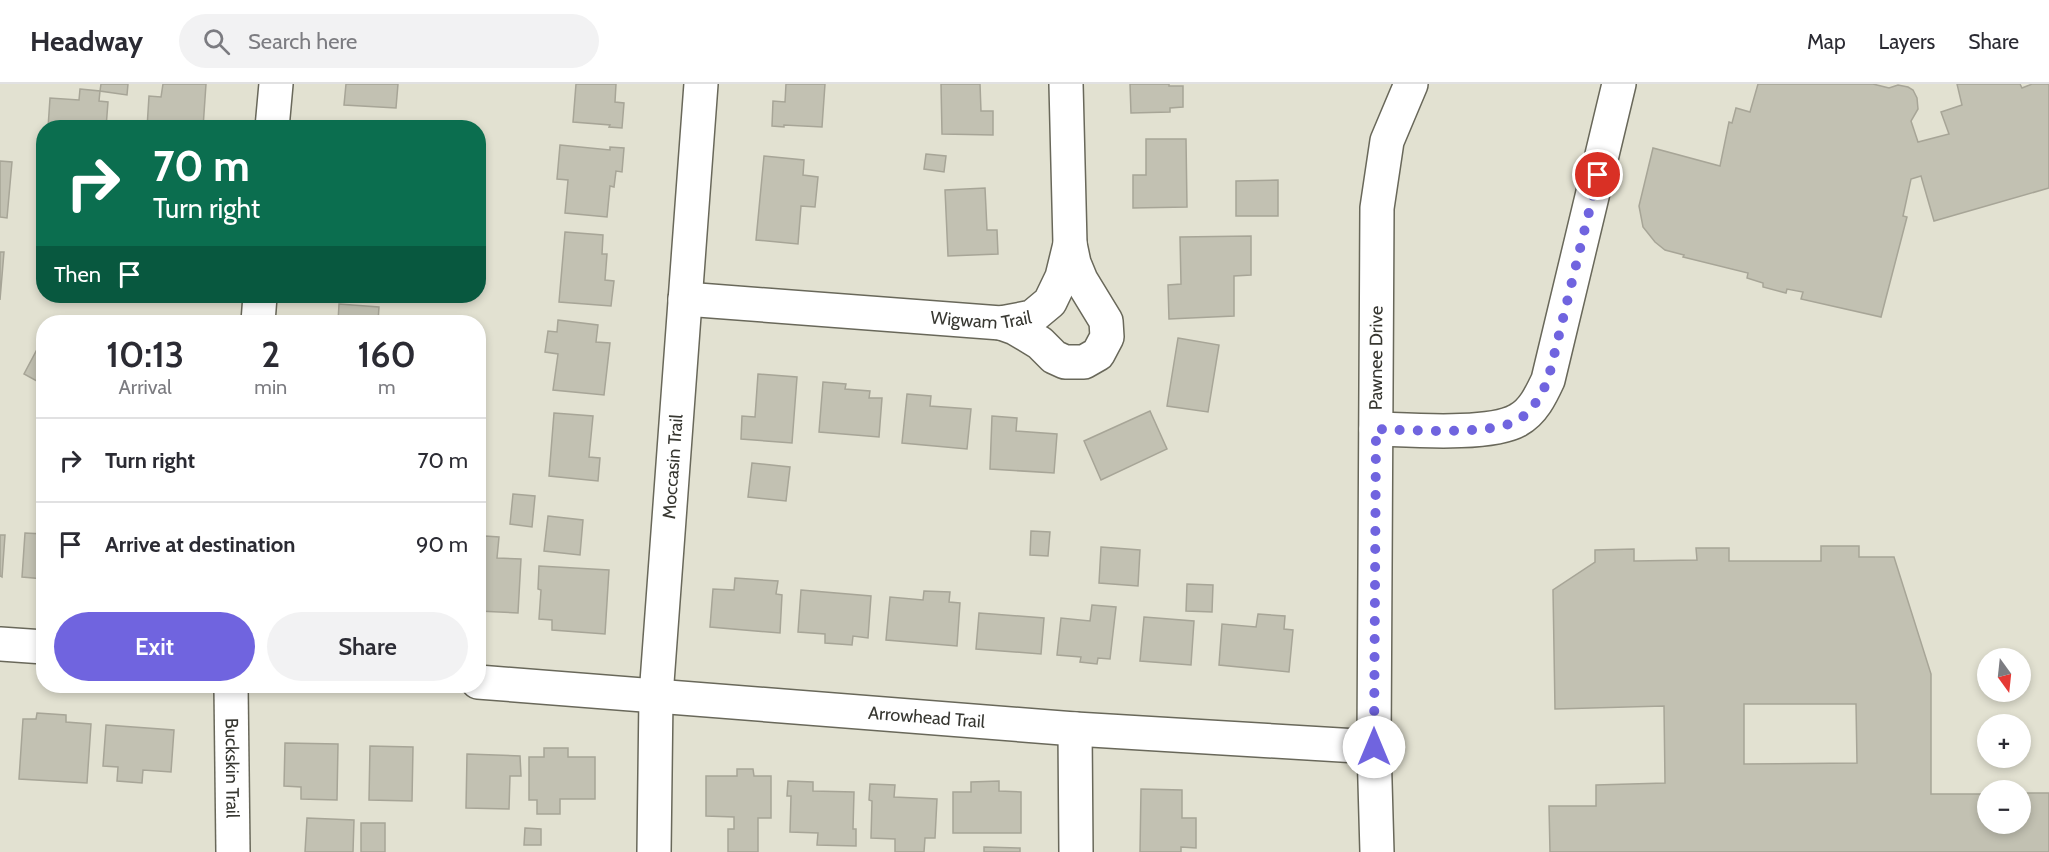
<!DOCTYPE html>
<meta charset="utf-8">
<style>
body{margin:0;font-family:Cabin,sans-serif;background:#f2f2f3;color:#2b2b33;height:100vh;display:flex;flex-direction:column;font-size:22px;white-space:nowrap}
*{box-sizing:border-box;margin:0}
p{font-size:20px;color:#7c7c81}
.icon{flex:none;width:33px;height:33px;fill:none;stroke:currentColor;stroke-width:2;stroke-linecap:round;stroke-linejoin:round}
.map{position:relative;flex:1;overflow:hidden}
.drawer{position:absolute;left:36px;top:231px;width:450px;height:378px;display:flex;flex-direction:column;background:#fff;border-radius:24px;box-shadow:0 3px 9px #0003}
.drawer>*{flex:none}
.hud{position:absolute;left:36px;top:36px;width:450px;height:183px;border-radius:24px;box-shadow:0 3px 9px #0003;background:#0b6e4f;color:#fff;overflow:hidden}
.needle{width:39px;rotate:165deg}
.controls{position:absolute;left:1977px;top:564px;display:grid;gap:12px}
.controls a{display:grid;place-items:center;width:54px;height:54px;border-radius:50%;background:#fff;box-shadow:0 3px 9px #0003;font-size:30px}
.pin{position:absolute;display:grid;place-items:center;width:51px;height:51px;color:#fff;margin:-26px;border:3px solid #fff;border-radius:50%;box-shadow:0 2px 6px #0007}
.me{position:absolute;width:66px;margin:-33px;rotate:0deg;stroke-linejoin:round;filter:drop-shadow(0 0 4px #0008)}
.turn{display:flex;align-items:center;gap:21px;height:126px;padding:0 18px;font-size:27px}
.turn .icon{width:78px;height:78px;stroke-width:2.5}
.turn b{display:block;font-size:42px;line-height:51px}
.then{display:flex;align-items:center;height:57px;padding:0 18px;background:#0003;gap:12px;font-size:22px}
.eta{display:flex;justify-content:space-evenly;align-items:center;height:102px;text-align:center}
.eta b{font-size:36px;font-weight:600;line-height:42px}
.cta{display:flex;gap:12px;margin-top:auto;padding:12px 18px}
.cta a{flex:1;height:69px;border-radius:36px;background:#7064df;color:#fff;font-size:24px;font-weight:600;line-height:69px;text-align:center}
.cta a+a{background:#f2f2f3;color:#2b2b33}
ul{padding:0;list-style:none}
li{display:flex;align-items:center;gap:18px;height:84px;padding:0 18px;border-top:2px solid #e1e1e2}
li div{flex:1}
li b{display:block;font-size:22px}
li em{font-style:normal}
header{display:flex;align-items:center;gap:36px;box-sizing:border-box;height:84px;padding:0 30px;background:#fff;border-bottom:2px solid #e1e1e2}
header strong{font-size:28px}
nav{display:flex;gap:33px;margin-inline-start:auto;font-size:21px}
.search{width:420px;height:54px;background:#f2f2f3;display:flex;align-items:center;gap:15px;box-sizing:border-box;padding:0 21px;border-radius:33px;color:#7c7c81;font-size:22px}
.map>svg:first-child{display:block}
</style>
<header>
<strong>Headway</strong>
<div class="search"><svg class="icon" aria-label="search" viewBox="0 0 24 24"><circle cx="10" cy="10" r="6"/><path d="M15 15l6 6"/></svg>Search here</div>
<nav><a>Map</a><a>Layers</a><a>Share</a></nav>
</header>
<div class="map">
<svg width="2049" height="768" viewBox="0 0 2049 768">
<rect width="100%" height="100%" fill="#e2e1d1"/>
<g fill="#c2c1b2" stroke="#a7a597" stroke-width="1.5" fill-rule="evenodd">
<path d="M101,0H128L127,11L100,7Z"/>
<path d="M163,0H206L203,44H147L149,12L161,13Z"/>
<path d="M346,0H398L396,24L344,21Z"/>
<path d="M576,0H616L615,18L624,19L622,44L609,43L610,41L573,38Z"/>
<path d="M786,0H825L822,43L784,41V43L772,42L773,17L785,18Z"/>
<path d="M941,0H980L981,27H993V51L942,50Z"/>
<path d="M1130,0H1169V2H1183V23L1170,24V28L1131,29Z"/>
<path d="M1758,0H1873L1889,4L1898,1L1908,3L1913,6L1917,14L1918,25L1911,37L1918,58L1949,50L1941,28L1962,21L1957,0H2020L2022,4L2032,0H2049V104L1934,137L1921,92L1911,95L1903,132L1907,133L1881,233L1801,215L1803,208L1787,205L1786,209L1763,203V199L1747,194L1748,189L1683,173L1684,171L1665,166L1655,158L1643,143L1639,122L1653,64L1720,82L1729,38L1732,39L1736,24L1750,28Z"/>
<path d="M80,5L100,7L99,17L108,18L106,44H48L50,14L79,16Z"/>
<path d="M1146,55H1186L1187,123L1133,124V91H1146Z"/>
<path d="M560,61L610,66V63L624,64L622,88L616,87L614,103L610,102L607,133L565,129L568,96L557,95Z"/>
<path d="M926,70L946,72L944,88L924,85Z"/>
<path d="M764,72L804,76L803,91L818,93L815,123L801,122L798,160L756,156Z"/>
<path d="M0,77L12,78L7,134L0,133Z"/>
<path d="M1278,96V132H1236V97Z"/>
<path d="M985,104L987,146H997L998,170L948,172L945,106Z"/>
<path d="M565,148L603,151L602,170H607L605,196L614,197L611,222L559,218Z"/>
<path d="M1251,152V191L1234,192V232L1169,235L1168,201L1181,200L1180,153Z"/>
<path d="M0,168H4L0,216Z"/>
<path d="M339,220L379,223L378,238H338Z"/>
<path d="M558,236L598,241L596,258L610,259L604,311L553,306L558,270L545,268L548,247L557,248Z"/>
<path d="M1178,254L1219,261L1208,328L1167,322Z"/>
<path d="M42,256H44V301L24,290Z"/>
<path d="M758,290L797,293L792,359L741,355L742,332L755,333Z"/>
<path d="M823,298L846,300L845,305L870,307L869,314H882L879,353L819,348Z"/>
<path d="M907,310L931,312L930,322L971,325L967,365L902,359Z"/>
<path d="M1150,327L1167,365L1101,396L1084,357Z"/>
<path d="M554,329L593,332L589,373L600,374L598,397L549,392Z"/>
<path d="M992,332L1017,334L1016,347L1057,350L1054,389L990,385Z"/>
<path d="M752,379L790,383L786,417L748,413Z"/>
<path d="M513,410L535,412L532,443L510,440Z"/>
<path d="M548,432L583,436L580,471L544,467Z"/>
<path d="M1031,447L1050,448L1048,472L1030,471Z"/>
<path d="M25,449L44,450V495L22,493Z"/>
<path d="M0,451H5L2,493L0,492Z"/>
<path d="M485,452L499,453L497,474L521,475L518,529L478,527V473H484Z"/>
<path d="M1821,462H1859V473H1894L1931,590V710H1988V740H2020V709H2049V768H1550L1549,722H1596V701L1665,699L1664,622L1555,625L1553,506L1595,478V466L1634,465V477L1697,476L1696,464H1729V477H1821ZM1744,620H1856L1857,679L1744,680Z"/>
<path d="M1101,463L1140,466L1138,502L1099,499Z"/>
<path d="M539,482L609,486L605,550L552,546V536L539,535L541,506L538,505Z"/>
<path d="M735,494L778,497L776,510L782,511L780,549L710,543L713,505L734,506Z"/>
<path d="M1187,500L1213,501L1212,528L1186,527Z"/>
<path d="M801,506L871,512L868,554L853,552L852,561L825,559V550L798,548Z"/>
<path d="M924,507L950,508L949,518L960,519L957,562L886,556L890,513L923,516Z"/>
<path d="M1092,521L1116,523L1110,575L1098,574L1097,580L1080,578L1081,573L1057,571L1061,534L1090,537Z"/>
<path d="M979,529L1044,534L1041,570L976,565Z"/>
<path d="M1258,530L1285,532L1284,545L1293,546L1289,588L1219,581L1222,540L1256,543Z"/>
<path d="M1144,533L1194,537L1191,581L1140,577Z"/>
<path d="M37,629L66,631V638L91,640L87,699L19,695L23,635H36Z"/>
<path d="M106,641L174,646L171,688L143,686L142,699L117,697L118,683L103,682Z"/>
<path d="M285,659L338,660L337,716L301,715V703L284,702Z"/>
<path d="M370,662L413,663L412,717L369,716Z"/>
<path d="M544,664H568V673H595V715H560V730H537V716H529V673H544Z"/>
<path d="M467,670L520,672L521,692H510L509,725L466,724Z"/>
<path d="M737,685H753L754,692H771V734H758V768H728V745H734V733L706,732V692H737Z"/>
<path d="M788,697L813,698V707L854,708L853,745H856V762L817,761L818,749L790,748L791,712H787Z"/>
<path d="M999,697V707L1021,708V749H953V708H971V698Z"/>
<path d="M870,700L895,701L894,713L937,715L935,754H925L924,768H895V755L871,754L872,717L869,716Z"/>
<path d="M1141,705L1182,706V734H1196V764L1181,763V768H1140Z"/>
<path d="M307,734L354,736L353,768H305Z"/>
<rect x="361" y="739" width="24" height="29"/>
<path d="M525,744L541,745V761H524Z"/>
<path d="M984,763L1020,764V768H984Z"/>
</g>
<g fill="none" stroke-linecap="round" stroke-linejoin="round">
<g stroke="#69685a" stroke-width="36">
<g id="minor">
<path d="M272,44L276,0"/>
<path id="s1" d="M685,215L1001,239L1032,233L1050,218L1062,193L1070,160L1066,0"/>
<path d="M258,238L260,212"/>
<path d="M1001,239L1015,244L1040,259L1054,273L1065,278H1084L1098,270L1107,253L1106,237L1081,196L1074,179L1070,160"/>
<path d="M1376,345C1410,346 1491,352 1518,336C1533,328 1541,311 1548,296L1619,0"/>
<path d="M0,560L44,563"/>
<path id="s2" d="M478,598L1075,645L1374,663"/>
<path id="s3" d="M231,602L233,768"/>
<path d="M1075,645L1076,768"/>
<path id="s4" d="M654,768L656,612L701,0"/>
<path id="s5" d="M1377,768L1374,663L1377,124L1387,57L1411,0"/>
</g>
</g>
<use href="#minor" stroke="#fff" stroke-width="33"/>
</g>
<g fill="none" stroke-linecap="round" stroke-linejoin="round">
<path stroke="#7064df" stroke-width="10" stroke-dasharray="0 18" d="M1374,663L1376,345C1409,346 1491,352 1518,336C1533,327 1541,311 1548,296L1598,91"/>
</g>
<g text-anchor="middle" stroke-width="4.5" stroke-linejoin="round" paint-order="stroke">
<g font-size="18" fill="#373731" stroke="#efeedf">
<text dy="6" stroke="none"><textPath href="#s1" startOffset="297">Wigwam Trail</textPath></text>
<text dy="6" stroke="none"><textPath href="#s5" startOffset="494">Pawnee Drive</textPath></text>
<text dy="6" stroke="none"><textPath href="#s4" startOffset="386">Moccasin Trail</textPath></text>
<text dy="6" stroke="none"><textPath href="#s2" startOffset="450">Arrowhead Trail</textPath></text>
<text dy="6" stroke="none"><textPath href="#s3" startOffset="82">Buckskin Trail</textPath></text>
</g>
</g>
</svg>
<div class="controls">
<a><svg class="needle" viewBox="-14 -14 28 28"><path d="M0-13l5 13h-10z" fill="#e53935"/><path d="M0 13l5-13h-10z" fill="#7c7c81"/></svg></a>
<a>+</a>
<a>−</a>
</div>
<div class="pin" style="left:1598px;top:91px;background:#d93025"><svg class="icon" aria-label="arrive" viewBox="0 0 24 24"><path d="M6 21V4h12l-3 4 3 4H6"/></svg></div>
<svg class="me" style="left:1374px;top:663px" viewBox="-20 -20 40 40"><circle r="19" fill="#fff"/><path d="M0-13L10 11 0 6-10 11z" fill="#7064df"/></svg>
<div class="hud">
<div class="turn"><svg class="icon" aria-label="right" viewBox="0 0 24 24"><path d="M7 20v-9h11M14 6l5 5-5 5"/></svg><div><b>70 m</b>Turn right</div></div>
<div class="then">Then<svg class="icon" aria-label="arrive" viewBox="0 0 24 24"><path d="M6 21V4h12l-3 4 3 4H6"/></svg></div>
</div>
<section class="drawer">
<div class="eta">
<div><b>10:13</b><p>Arrival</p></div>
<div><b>2</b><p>min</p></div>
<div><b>160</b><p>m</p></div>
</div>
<ul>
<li><svg class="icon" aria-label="right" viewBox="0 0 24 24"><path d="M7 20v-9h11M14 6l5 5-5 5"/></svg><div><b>Turn right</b></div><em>70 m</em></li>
<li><svg class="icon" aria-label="arrive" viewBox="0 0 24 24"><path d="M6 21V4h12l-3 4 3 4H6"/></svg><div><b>Arrive at destination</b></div><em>90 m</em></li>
</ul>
<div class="cta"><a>Exit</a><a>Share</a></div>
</section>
</div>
